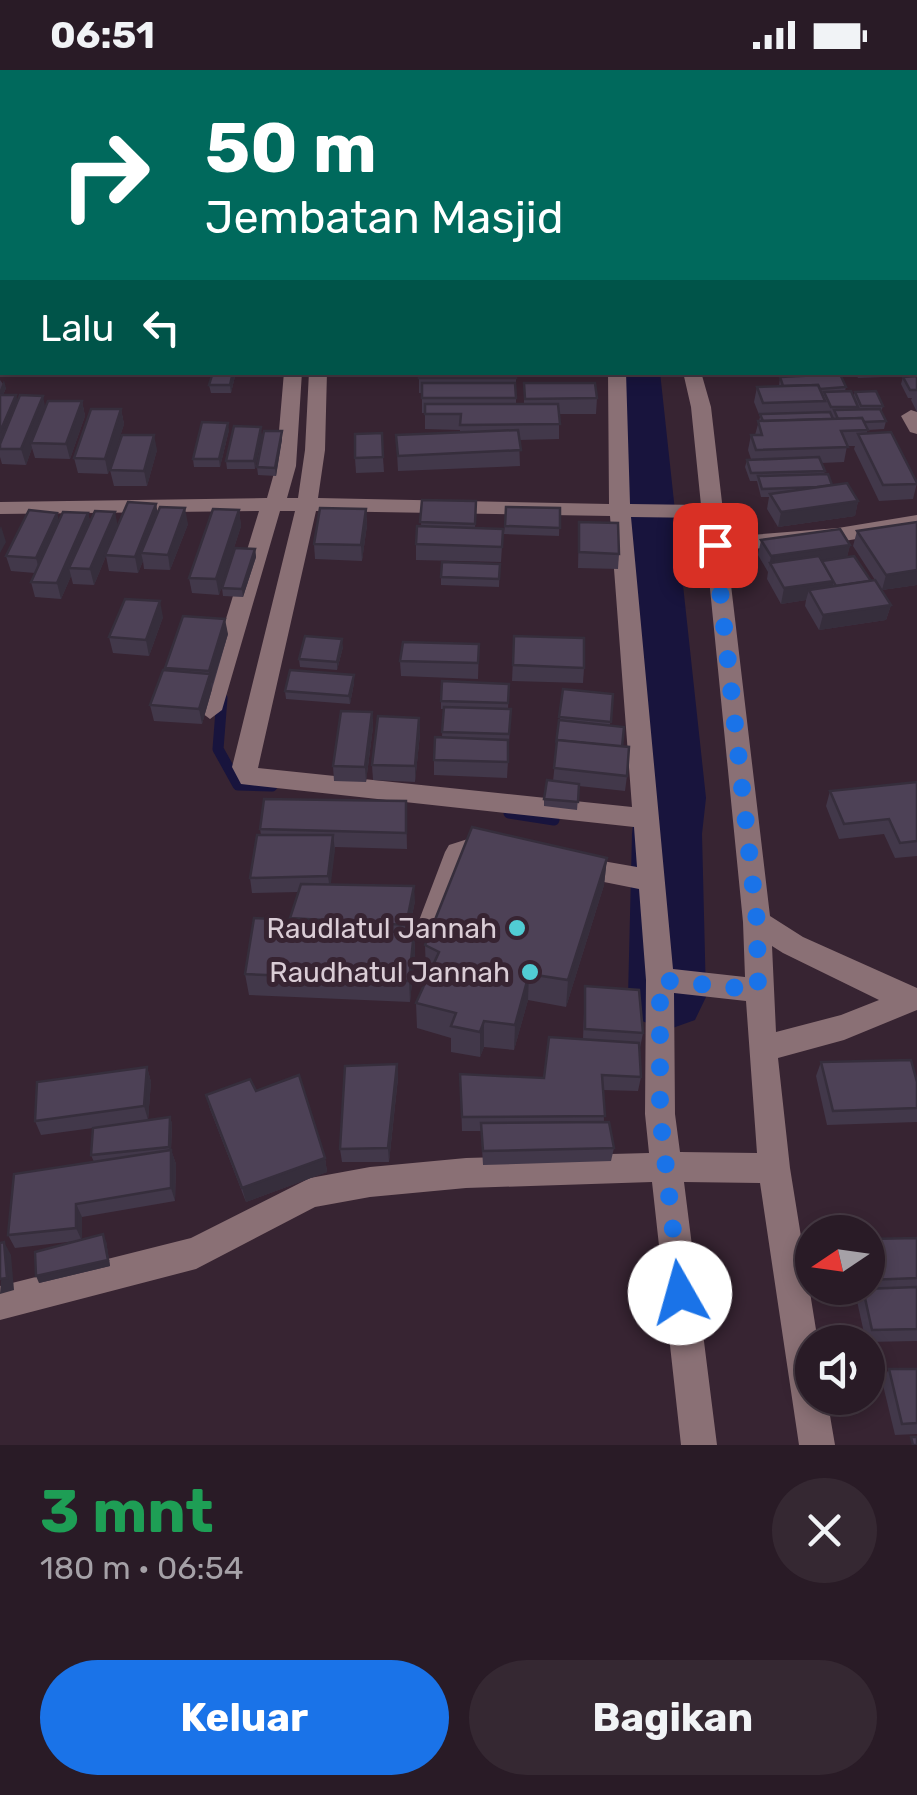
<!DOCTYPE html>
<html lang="id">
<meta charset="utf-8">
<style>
body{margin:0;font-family:Rubik,sans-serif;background:#352832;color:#f1f3f6;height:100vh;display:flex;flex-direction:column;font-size:38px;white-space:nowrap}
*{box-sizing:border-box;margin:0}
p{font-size:32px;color:#a5a1a7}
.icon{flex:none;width:55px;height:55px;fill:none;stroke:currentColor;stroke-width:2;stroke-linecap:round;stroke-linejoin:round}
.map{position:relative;height:1375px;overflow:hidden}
.details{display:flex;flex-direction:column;background:#291b26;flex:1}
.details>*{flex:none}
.hud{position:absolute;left:0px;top:0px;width:918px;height:305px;box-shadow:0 5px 15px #0003,0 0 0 2px #453943;background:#00695c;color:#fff;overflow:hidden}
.needle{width:65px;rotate:257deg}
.controls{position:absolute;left:795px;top:1145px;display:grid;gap:20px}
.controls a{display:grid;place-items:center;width:90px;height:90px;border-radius:50%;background:#291b26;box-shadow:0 5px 15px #0003,0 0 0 2px #453943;font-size:50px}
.pin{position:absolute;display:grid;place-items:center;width:85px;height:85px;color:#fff;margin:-42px;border-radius:20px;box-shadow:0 5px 15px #0006}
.me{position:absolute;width:110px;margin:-55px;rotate:353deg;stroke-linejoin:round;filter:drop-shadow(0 0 8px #0008)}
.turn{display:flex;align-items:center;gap:35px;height:210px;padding:0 40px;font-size:45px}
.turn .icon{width:130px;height:130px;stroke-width:2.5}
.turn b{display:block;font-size:70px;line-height:85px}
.then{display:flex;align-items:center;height:95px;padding:0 40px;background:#0003;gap:20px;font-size:38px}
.round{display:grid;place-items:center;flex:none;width:105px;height:105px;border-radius:52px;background:#352832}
.head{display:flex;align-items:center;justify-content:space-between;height:170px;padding:0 40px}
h1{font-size:60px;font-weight:700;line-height:75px;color:#1e9e55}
.primary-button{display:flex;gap:20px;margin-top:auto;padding:20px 40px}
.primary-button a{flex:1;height:115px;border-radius:60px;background:#1a73e8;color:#fff;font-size:40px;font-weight:700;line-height:115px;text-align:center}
.primary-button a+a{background:#352832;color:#f1f3f6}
.status{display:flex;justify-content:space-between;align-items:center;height:70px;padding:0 50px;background:#291b26;direction:ltr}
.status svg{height:28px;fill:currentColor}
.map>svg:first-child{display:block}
</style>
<div class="status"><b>06:51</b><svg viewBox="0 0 49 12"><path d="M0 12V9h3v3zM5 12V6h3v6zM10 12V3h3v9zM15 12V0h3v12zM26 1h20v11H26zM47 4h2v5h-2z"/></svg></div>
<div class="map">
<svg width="917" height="1375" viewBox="0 0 917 1375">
<rect width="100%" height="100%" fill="#372432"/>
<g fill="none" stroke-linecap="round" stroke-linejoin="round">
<g stroke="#18143d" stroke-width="11">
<path d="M222,628L218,679L238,715L272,716"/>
<path d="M509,743L554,750"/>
</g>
<path fill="#18143d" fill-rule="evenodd" d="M610,302H660L706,728L702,764L706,927L695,950L667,960L639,950L628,927L632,764L636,728Z"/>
<g fill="#8a7075" fill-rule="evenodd">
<path d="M404,0H486L487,1L403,2Z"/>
<path d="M664,0H714L715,1L663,2Z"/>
<rect x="835" y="0" width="14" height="2"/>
<rect x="0" y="13" width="2" height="8"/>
<rect x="915" y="170" width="2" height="10"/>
<path d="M284,302H302L296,396L287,428H298L305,380L309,302H327L325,380L318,428L609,434L608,302H626L630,434L701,435L691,337L683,302H701L711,337L726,467L838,458L917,445V459L838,472L727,481L770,846L803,867L917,918V940L844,970L778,988L790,1098L818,1272H812V1328H827L835,1375H799L760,1113L684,1112L717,1375H681L652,1112L466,1118L370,1127L315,1137L196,1199L0,1250V1216L191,1168L310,1108L370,1097L466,1088L649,1083L645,1044L646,910L639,819L574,806L565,803L561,796L565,789L574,786L637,797L634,757L241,714L232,697L235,685L295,441H280L222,640L210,649L198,640L259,441L0,444V432L267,428L276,396ZM316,441L610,446L632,737L258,698ZM631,447L703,448L743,852L745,907L673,899ZM772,876L783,883L879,930L841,945L776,962ZM674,923L746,931L757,1083L680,1082L675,1044Z"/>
<path d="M911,340L917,342V364L910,362L901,346Z"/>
<path d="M471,768L504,775L508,782L504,789L495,792L469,789L439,869L429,872L419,869L415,861L445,782L449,775Z"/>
</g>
</g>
<g fill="#42384a">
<path d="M517,0H579V2H518Z"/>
<rect x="915" y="47" width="2" height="48"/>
<rect x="915" y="201" width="2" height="67"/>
<path d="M915,282H917V305L887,306L885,302H915Z"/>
<path d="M19,302H85L84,305L20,304Z"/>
<path d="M213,302H236L231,323H211L209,315Z"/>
<path d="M419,302H516V334H524V313L597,328L596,344H559V369L519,370L520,396L398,401L396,365L460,363V360L425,359V343H422V323H419Z"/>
<path d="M789,302H852L851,307H841L846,317L845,321L853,327L855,322L883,336L881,342L886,351L884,359L867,360V364L917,413L913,429L879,431L854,379L855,376H847L844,392L821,393L825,401L824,404L832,415L858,431L855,446L778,457L767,439L769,427H761L757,411H750L745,397L747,390L751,389L748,380L751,365H755L760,347L754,332L757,317L779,316L780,307L791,306Z"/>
<path d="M855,302H884L883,307L858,308Z"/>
<path d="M917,306V342L911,330L912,328H908L901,314L903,307Z"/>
<path d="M0,310L6,318L3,325H16L17,332L45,337L82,331L85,346L70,389L35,388L32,378L26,395L2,394L0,387Z"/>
<path d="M121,339L124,354L108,404L78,403L74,388Z"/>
<path d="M229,360L220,397H194L193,389Z"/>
<path d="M262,365L255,399H227L226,391Z"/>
<path d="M282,369L276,406L258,405L257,397Z"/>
<path d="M157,380L147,416H114L110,400Z"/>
<path d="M383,387L384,402L356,403L355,388Z"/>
<path d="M422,430L476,431L475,458L503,459L501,492L416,490V474L421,456Z"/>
<path d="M156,434L157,442L188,454L170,500L144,499L143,491L138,503L109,501L106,486L94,515L73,514L71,506L61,529L35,527L31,512L35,503L11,501L6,486L59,451L88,443L90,451L118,456Z"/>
<path d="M506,437L560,438L559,466L504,464Z"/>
<path d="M366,439L367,455L362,491L315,489L314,474Z"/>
<path d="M239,440L241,456L219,525L192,523L189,508Z"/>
<path d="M579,452L619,484L618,499L578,498Z"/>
<path d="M917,452V515L882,520L891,535L886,550L819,560L805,536L806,530L781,534L767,509L768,502L758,485L761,470L850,475L847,487L871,511L875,510L853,476L857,461Z"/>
<path d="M255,479L256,487L243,527L223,526L222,518Z"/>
<path d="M500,494L499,517L441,515V507Z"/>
<path d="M163,547L149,586L113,583L109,567Z"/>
<path d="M228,564L202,654L154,651L150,635L166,601L165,598Z"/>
<path d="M514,566L584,598L583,613L512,611Z"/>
<path d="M479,574L478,609L401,606L400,591Z"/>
<path d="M343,577L337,600L300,597L299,589Z"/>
<path d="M354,605V613L350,634L286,629L285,621Z"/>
<path d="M509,614L508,639H511L507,708L434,705V690L442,667L443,639H441V631Z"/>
<path d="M563,619L613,624L610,655L622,677L627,706L625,721L579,716L577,740L544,736V729L553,711Z"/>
<path d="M372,642L373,657L366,712L334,711L333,696Z"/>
<path d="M419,648L420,664L415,712L373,710L372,695Z"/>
<path d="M917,712V786L895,788L884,764L839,769L826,736L830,721Z"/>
<path d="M406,731L407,779L335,777L330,815L415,831L409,861H414L415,883L410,932L249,925L245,904L291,850L298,822L252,823L250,808L261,765L260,759Z"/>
<path d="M607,788L604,815L566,937L528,930L514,980L484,977L480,987L451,982V968L417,958L416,933L429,903L426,902L425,875Z"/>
<path d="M585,916L643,963L640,978L641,1007L638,1021L603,1020L604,1052L614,1078L611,1091L483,1095L481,1061H462L460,1004L544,1008L583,969Z"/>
<path d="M821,992L917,1012V1052L827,1055L816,1006Z"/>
<path d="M397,994L398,1008L389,1092H342L340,1079Z"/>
<path d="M147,997L151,1012L148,1050L170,1047L172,1054L171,1080L176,1094L175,1131L82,1147V1170L106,1171L110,1196L39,1213L76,1171L15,1178L8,1165L94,1092L91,1085L93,1058L41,1065L35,1051Z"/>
<path d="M256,1021L325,1088L327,1102L246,1132L210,1039L206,1025Z"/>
<path d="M917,1168V1271L866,1272L857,1231L862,1222L852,1223L851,1218H868V1169Z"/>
<path d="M889,1299H917V1364L895,1365L882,1311Z"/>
</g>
<g fill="#362e3c">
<path d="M233,302H236L231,323L230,315Z"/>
<path d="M4,310L6,318L0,332V320Z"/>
<path d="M16,325L19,341L0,379V362Z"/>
<path d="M43,326L46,341L31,373L32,378L26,395L21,379Z"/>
<path d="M82,331L85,346L70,389L66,374Z"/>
<path d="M121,339L124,354L108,404L105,389Z"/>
<path d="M228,353L229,360L220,397L219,389Z"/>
<path d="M261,357L262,365L255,399L254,391Z"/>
<path d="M282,361V369L276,406L275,398Z"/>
<path d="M154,365L157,380L147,416L144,401Z"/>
<path d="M858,431L855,446L778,457L781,442Z"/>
<path d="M156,434L159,450L141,483L143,491L138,503L135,487Z"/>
<path d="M185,438L188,454L170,500L168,485Z"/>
<path d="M366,439L367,455L362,491L361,475Z"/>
<path d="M239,440L241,456L219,525L216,509Z"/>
<path d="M115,442L118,457L94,515L90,499Z"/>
<path d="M57,443L61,458L40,503L36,488Z"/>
<path d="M88,443L92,459L69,498L71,506L61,529L57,513Z"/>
<path d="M1,456L6,472L0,483V459Z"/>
<path d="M850,475L846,491L770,493L768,502L771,486Z"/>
<path d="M255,479L256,487L243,527L242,519Z"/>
<path d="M917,500V515L882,520L886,505Z"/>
<path d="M834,511L830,527L809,520L806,530L781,534L784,518Z"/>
<path d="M160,531L163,547L149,586L146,570Z"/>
<path d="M891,535L886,550L819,560L823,545Z"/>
<path d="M225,549L228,564L212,616L209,601Z"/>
<path d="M342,569L343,577L337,600V592Z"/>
<path d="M210,604L212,619L202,654L199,639Z"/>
<path d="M354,605V613L350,634L349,626Z"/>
<path d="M372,642L373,657L366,712L365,697Z"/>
<path d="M419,648L420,664L415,712V696Z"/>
<path d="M333,765L335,780L330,821L328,806Z"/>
<path d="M607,788L604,815L566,937L568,910Z"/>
<path d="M414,816L415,831L407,870L406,855Z"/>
<path d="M414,861L415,883L410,932L409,911Z"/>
<path d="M529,904L528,930L514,980L515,955Z"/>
<path d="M484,951V977L480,987V962Z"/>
<path d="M397,994L398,1008L389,1092L388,1078Z"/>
<path d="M147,997L151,1012L148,1050L144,1036Z"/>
<path d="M170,1047L172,1054L171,1080L176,1094L175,1131L171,1118V1084L169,1077Z"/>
<path d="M325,1088L327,1102L246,1132L242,1118Z"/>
<path d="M76,1134L82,1147V1171L76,1158Z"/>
<path d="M103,1164L106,1171L110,1196L39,1213L36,1206Z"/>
<path d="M4,1172L11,1185L14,1220L0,1224Z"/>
</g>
<g fill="#4d4156" stroke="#362e3c" stroke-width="2.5">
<path d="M586,0H618L620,2H587Z"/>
<path d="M665,0L667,2L623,1Z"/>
<path d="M713,0H763L764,2H713Z"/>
<rect x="915" y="47" width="2" height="23"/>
<rect x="915" y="201" width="2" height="32"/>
<path d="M213,302H233L230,315H209Z"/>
<rect x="419" y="302" width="97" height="6"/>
<path d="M840,304L846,317L820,319L818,315L783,316L780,307Z"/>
<path d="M917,306V320H910L903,307Z"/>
<path d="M422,313H515L516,328H422Z"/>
<path d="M524,313H595L597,328L525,329Z"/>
<path d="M818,315L825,331L763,333L757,317Z"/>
<path d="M851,321L858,337H831L824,322Z"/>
<path d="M876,321L883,336H861L855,322Z"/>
<path d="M0,325H16L0,362Z"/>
<path d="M20,325L43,326L21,379H0V374Z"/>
<path d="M48,331H82L66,374L31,373Z"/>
<path d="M425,334H558L560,354L460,355L461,344H425Z"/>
<path d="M91,339H121L105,389L74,388Z"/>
<path d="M880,339L886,351L864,352L862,348L838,349L834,340Z"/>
<path d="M830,342L833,349L763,351L760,344Z"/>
<path d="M862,348L868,360L841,361L848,377L756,380L751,365H762L758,351Z"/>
<path d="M202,352L228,353L219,389H193Z"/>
<path d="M234,356L261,357L254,391H226Z"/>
<path d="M518,360L521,380L398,386L396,365Z"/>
<path d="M264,361H282L275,398L257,397Z"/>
<path d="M891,362L917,413V414L883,415L858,364Z"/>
<path d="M382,363L383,387L355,388V364Z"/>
<path d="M122,365H154L144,401L110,400Z"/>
<path d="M819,387L825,401L751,403L747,390Z"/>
<path d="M828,404L832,415L817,417L762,419L758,406Z"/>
<path d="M847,413L858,431L781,442L770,424Z"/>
<path d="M422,430L476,431L475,454L420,452Z"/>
<path d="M128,432L156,434L135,487L105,485Z"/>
<path d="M160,437L185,438L168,485L141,483Z"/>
<path d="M506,437L560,438V458L505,456Z"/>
<path d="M320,438L366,439L361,475L314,474Z"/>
<path d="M213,439L239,440L216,509L189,508Z"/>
<path d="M29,440L57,443L36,488L6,486Z"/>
<path d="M95,441L115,442L90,499L69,498Z"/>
<path d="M63,442L88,443L57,513L31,512Z"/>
<path d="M579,452L618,453L619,484L579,482Z"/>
<path d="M917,452V500L886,505L857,461Z"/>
<path d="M417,456L503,459L502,477L416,474Z"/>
<path d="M840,459L850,475L771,486L761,470Z"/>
<path d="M235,478L255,479L242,519L222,518Z"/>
<path d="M819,486L834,511L784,518L770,493Z"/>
<path d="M854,486L871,511L836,516L822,491Z"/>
<path d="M442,492L500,494L499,509L441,507Z"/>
<path d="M875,510L891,535L823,545L809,520Z"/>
<path d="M125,529L160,531L146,570L109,567Z"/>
<path d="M183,546L225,549L209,601L165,598Z"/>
<path d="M305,566L342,569L337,592L299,589Z"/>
<path d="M514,566L584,568V598L513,595Z"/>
<path d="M403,572L479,574L478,593L400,591Z"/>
<path d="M163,600L210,604L199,639L150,635Z"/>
<path d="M290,600L354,605L349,626L285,621Z"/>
<path d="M442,611L509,614L508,633L441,631Z"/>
<path d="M563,619L613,624L611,652L559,647Z"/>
<path d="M444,637L511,639L509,664L442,662Z"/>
<path d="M341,641L372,642L365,697L333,696Z"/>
<path d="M378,646L419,648L415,696L372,695Z"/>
<path d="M559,650L624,657L622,677L557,670L556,673Z"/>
<path d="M435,667L508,670V692L434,690Z"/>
<path d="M557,670L629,677L627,706L554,698Z"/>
<path d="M547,710L579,714L578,732L544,729Z"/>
<path d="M917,712V771L900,773L889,749L844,754L830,721Z"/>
<path d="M264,729L406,731V763L260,759Z"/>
<path d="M472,757L607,788L568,910L529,904L515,955L484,951L480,962L451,956L456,943L416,933L439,882L425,875Z"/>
<path d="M257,765H333L328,806L250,808Z"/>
<path d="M301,814L414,816L406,855L290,848Z"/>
<path d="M254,848L368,854L363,863L414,861L409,911L245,904Z"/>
<path d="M585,916L639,920L643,963L585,959Z"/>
<path d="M549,967L639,973L641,1007L602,1005L605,1046L462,1047L460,1004L544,1008Z"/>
<path d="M911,990L917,1012V1038L833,1041L821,992Z"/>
<path d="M397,994L388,1078L340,1079L345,996Z"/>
<path d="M147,997L144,1036L35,1051L37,1012Z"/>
<path d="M299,1005L325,1088L242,1118L206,1025L250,1009L256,1021Z"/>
<path d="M170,1047L169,1077L91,1085L93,1058Z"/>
<path d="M609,1052L614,1078L483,1081L481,1053Z"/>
<path d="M171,1080V1118L76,1134V1158L8,1165L14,1104Z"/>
<path d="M103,1164L108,1190L36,1206L35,1182Z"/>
<path d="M917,1168V1208L868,1210V1169Z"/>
<path d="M4,1172L7,1208L0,1209V1173Z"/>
<path d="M917,1217V1259L872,1260L863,1219Z"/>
<path d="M889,1299H917V1353L902,1354Z"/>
<path d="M911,1367H917V1375H913Z"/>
</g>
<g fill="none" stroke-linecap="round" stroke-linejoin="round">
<path stroke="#1a73e8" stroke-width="18" stroke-dasharray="0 32.4" d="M680,1223L660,1044V910L758,920L757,852L715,475"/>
</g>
<g fill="#51ccd4" stroke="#372432" stroke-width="4">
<circle cx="517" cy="858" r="10"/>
<circle cx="530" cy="902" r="10"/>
</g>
<g text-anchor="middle" stroke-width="10" stroke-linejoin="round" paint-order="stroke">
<g font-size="28" fill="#dacdd6" stroke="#372432" text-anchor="end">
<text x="497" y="868">Raudlatul Jannah</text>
<text x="510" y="912">Raudhatul Jannah</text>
</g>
</g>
</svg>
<div class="controls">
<a><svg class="needle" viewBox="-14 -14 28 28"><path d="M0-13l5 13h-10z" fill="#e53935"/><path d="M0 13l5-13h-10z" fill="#a5a1a7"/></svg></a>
<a><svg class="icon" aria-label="sound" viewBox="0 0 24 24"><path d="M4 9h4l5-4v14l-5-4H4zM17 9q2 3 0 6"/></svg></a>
</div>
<div class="pin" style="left:715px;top:475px;background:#d93025"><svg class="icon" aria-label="arrive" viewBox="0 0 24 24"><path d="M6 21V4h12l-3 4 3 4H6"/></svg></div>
<svg class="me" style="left:680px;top:1223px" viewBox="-20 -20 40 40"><circle r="19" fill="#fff"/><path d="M0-13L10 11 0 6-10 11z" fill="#1a73e8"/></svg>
<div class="hud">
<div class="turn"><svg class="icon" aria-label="right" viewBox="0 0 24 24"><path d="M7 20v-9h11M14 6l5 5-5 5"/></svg><div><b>50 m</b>Jembatan Masjid</div></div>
<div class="then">Lalu<svg class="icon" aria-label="left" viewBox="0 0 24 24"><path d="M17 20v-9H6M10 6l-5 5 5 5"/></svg></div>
</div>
</div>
<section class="details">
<div class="head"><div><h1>3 mnt</h1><p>180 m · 06:54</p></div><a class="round"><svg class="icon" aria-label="close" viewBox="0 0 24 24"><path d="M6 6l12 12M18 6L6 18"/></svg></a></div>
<div class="primary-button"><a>Keluar</a><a>Bagikan</a></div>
</section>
